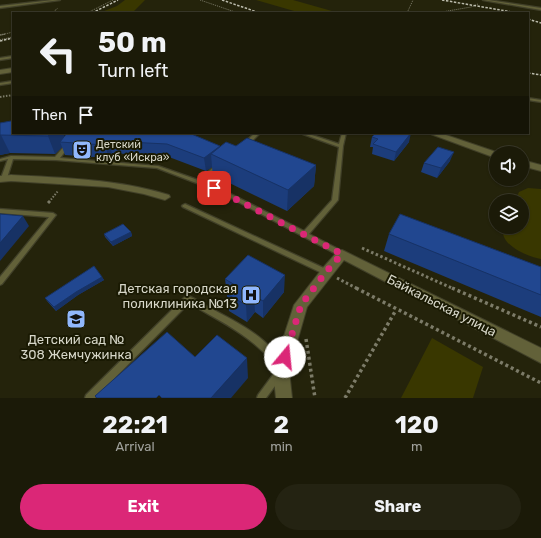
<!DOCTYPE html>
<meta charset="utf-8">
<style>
body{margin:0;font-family:Rubik,sans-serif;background:#242312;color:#f1f3f6;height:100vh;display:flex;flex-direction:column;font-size:15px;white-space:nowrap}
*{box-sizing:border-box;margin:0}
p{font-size:13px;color:#a0a19c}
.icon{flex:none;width:22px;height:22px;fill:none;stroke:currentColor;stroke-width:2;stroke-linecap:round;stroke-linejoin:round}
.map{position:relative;height:398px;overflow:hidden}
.panel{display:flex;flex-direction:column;background:#1b1a08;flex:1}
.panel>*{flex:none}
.hud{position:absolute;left:12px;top:12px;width:517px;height:122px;border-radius:0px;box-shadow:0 1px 3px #0004,0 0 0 1px #393829;background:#1b1a08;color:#f1f3f6;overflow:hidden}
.tools{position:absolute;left:489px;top:146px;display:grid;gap:8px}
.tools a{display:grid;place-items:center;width:40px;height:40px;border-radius:50%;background:#1b1a08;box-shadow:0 1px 3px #0004,0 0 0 1px #393829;font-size:20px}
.pin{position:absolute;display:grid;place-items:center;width:34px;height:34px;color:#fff;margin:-17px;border-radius:8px;box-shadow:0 2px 6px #0006}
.me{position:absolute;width:44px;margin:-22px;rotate:17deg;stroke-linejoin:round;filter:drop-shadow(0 0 3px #0008)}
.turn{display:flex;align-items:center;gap:14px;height:84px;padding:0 20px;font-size:18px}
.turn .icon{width:52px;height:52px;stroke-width:2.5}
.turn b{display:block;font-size:28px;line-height:34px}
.then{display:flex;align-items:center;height:38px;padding:0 20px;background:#0003;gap:8px;font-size:15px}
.eta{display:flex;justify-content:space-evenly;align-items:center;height:68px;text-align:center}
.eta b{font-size:24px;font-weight:700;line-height:28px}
.button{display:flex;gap:8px;margin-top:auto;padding:8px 20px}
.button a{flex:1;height:46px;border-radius:24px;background:#db2777;color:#fff;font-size:16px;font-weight:700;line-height:46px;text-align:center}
.button a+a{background:#242312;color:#f1f3f6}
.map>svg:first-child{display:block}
</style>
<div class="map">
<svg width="541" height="398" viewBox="0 0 541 398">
<rect width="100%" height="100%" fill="#24230b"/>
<g fill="#393700">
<path d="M125,0H145L132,13H99L117,6Z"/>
<path d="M256,0H293L339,13H301Z"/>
<path d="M528,188L541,189V259C528,257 497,244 504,227H522V201H515L519,192Z"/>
<path d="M432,338L483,367L473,398H401Z"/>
</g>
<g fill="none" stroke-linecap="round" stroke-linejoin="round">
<g stroke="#414029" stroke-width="2.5">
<g id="service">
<path d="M53,0H60L0,8V6Z"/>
<path d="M483,0H488L541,8V10Z"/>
<path d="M13,56V58L0,60V58Z"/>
<path d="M13,81V83L0,85V83Z"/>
<path d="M528,98L541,100V102L528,100Z"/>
<path d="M255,133H260L248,145H244V143Z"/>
<path d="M300,133H306L339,144L342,133H346L343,146L338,200L309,234L344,252L345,254L344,256H340L212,188L213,187H217L304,231L332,200L339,147Z"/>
<path d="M66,144H70V145L60,158L158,166L198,180L215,166H217L219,167L201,183L199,184L157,168L56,160L13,159L7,178L4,180L1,178L8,159L0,161V159L11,156L55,157Z"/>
<path d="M185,204L328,270L329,272L328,274L326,275L324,274L183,207L182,206L183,205Z"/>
<path d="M0,209L53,213L56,215L2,284L0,285V277L49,217L0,213Z"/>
<path d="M188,296C196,299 203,304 210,308C235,321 272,339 283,366L282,369L279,370C274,368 272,362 269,358C263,351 256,345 248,339C230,325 209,315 189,303L95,398H85L86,395L185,297Z"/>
<path d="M278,371L281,372L282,375L281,378L266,398H257L258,395L275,372Z"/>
</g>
</g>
<g stroke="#414029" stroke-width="2">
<g id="minor">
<path d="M11,175C65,178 117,179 169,195L170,197L165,200L144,194L108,187L11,181L0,182V176Z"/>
<path d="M342,250L541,348V363L344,260L307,307L289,370L292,398H276L273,370L294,305L322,269L338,251Z"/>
</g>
</g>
<g stroke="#414029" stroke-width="2">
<g id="tertiary">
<path d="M13,68V72L0,74V70Z"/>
<path d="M428,133H440L499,153H496V158L493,157Z"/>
<path d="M522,160L541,165V171L522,166Z"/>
</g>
</g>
<g stroke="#7c7b68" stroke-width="1" stroke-dasharray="1 1" stroke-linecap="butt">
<path d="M200,0L238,13"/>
<path d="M52,13L58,8"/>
<path d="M87,13L113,0"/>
<path d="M407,13L413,0"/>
<path d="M436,13L471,7L478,4"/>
<path d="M1,35L13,32"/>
</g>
<g stroke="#7c7b68" stroke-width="1.5" stroke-dasharray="1 1" stroke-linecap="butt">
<path d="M0,35L5,34"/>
<path d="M0,40L13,37"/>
</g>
<g stroke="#7c7b68" stroke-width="2" stroke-dasharray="1.5 1.5" stroke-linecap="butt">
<path d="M0,97L13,95"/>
<path d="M49,202L58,191"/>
</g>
<g stroke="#7c7b68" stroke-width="3" stroke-dasharray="2.5 2.5" stroke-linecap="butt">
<path d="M48,203L50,201"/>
<path d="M362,248L454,289"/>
<path d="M337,278L358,289"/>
</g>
<g stroke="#7c7b68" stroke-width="3.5" stroke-dasharray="3 3" stroke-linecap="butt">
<path d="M356,288L541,383"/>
<path d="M452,288L541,327"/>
<path d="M306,339L315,398"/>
<path d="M345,398L396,310"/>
</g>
<use href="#service" fill="#626139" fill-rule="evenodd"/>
<use href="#minor" fill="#626139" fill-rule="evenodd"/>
<use href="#tertiary" fill="#626139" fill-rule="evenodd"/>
<g stroke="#bdbdae" stroke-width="1.5" stroke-dasharray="2.5 1.5" stroke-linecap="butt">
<path d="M222,0L260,13"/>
<path d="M442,0L518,13"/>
<path d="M92,13L118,0"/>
<path d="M528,19L541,23"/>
<path d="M0,41L13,38"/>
<path d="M528,73L541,75"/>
</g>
</g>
<g fill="#1c3d7c">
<path d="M0,123L13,133H63L64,136L220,146V147L236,146L316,165L314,186L287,211L213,175L212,167L206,171L169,157L112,153L109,158L65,155L62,147L55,154L10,153L0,155Z"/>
<path d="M372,137L409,142L394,161L372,154L373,147H370Z"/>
<path d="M450,161L437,178L421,172L424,163Z"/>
<path d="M131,232L132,236L113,246L105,237L104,234Z"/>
<path d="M389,234L541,267V317L384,251Z"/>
<path d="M102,277L104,280L78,295L56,311L47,301L45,298Z"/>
<path d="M225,279L284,292L263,318L255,312L247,322L229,311Z"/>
</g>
<g fill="#173265">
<path d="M51,133H63L67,142H60L62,147L55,154L48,136Z"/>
<path d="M411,133L409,142L394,161L396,152Z"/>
<path d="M0,135H1L10,153L0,155Z"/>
<path d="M108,141L112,153L109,158L105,145Z"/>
<path d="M220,146L221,159L211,154L212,167L206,171L204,158Z"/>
<path d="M454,152L450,161L437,178L441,168Z"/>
<path d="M316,165L314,186L287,211L288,190Z"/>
<path d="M23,216L29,226L0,261V243Z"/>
<path d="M131,232L132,236L113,246L111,242Z"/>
<path d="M285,275L284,292L263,318V301Z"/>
<path d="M102,277L104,280L78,295L56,311L54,307L76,292Z"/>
<path d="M254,296L255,312L247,322L246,305Z"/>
<path d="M247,358L248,378L231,398H211Z"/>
</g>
<g fill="#214790" stroke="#173265">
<path d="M11,121H13V133H51L48,136L0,135V123Z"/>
<path d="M67,133H189L220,146L204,158L167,144L108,141L105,145L60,142Z"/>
<path d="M376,133H411L396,152L373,144L378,139L372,137Z"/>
<path d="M247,138L316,165L288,190L211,154L226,142L236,146Z"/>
<path d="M438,147L454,152L441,168L424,163Z"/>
<path d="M0,214L23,216L0,243Z"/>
<path d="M400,214L541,267V295L389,234Z"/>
<path d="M123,224L131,232L111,242L104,234Z"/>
<path d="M248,255L285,275L263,301L254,296L246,305L227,294L235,285L225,279Z"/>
<path d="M94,266L102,277L76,292L54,307L45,298Z"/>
<path d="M167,332L195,357L217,335L247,358L211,398H162L159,395L156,398H97L95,396Z"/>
</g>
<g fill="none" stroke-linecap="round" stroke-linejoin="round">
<path stroke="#db2777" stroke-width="7" stroke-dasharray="0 12.6" d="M214,188L342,254L326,272L301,305L285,357"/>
</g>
<defs>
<g id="theatre-square" transform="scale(1)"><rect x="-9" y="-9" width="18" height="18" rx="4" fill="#91b8fd" stroke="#1a1a03"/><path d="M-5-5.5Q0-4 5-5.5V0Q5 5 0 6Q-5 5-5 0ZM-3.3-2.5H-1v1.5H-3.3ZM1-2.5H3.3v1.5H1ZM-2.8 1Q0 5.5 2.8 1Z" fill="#111"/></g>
<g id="hospital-square" transform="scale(1)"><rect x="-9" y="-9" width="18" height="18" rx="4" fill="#91b8fd" stroke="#1a1a03"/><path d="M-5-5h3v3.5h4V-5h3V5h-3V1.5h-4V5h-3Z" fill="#111"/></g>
<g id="school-square" transform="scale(1)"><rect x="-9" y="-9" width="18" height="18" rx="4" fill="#91b8fd" stroke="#1a1a03"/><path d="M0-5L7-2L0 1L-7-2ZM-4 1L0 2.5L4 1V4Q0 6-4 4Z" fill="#111"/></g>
</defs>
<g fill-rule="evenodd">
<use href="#theatre-square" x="82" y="150"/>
<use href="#hospital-square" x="251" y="295"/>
<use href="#school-square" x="76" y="319"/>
</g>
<g text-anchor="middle" stroke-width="4" stroke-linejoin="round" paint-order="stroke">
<g font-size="11" fill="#d7d7c9" stroke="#1a1a03" text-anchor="start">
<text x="96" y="148">Детский<tspan x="96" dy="13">клуб «Искра»</tspan></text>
</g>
<g font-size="13" fill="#d7d7c9" stroke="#1a1a03" text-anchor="end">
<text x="237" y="293">Детская городская<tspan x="237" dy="15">поликлиника №13</tspan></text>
<text x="76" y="344" text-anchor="middle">Детский сад №<tspan x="76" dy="15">308 Жемчужинка</tspan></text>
</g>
<g font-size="13" fill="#d7d7c9" stroke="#1a1a03">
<text transform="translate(442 305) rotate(27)" y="5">Байкальская улица</text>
</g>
</g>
</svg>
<div class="tools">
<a><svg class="icon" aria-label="sound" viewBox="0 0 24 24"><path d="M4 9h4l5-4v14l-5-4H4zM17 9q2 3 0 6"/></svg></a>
<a><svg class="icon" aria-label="layers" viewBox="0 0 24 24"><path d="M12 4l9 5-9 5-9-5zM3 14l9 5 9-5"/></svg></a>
</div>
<div class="pin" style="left:214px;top:188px;background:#d93025"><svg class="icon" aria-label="arrive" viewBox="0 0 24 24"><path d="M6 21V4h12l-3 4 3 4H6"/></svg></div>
<svg class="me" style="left:285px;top:357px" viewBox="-20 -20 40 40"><circle r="19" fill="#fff"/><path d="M0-13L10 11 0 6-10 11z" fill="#db2777"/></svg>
<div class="hud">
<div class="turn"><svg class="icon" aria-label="left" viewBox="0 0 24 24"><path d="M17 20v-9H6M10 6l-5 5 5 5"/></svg><div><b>50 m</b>Turn left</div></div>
<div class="then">Then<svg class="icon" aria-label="arrive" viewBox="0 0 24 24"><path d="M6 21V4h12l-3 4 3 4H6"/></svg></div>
</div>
</div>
<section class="panel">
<div class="eta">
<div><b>22:21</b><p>Arrival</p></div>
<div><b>2</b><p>min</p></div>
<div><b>120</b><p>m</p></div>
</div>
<div class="button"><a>Exit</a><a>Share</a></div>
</section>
